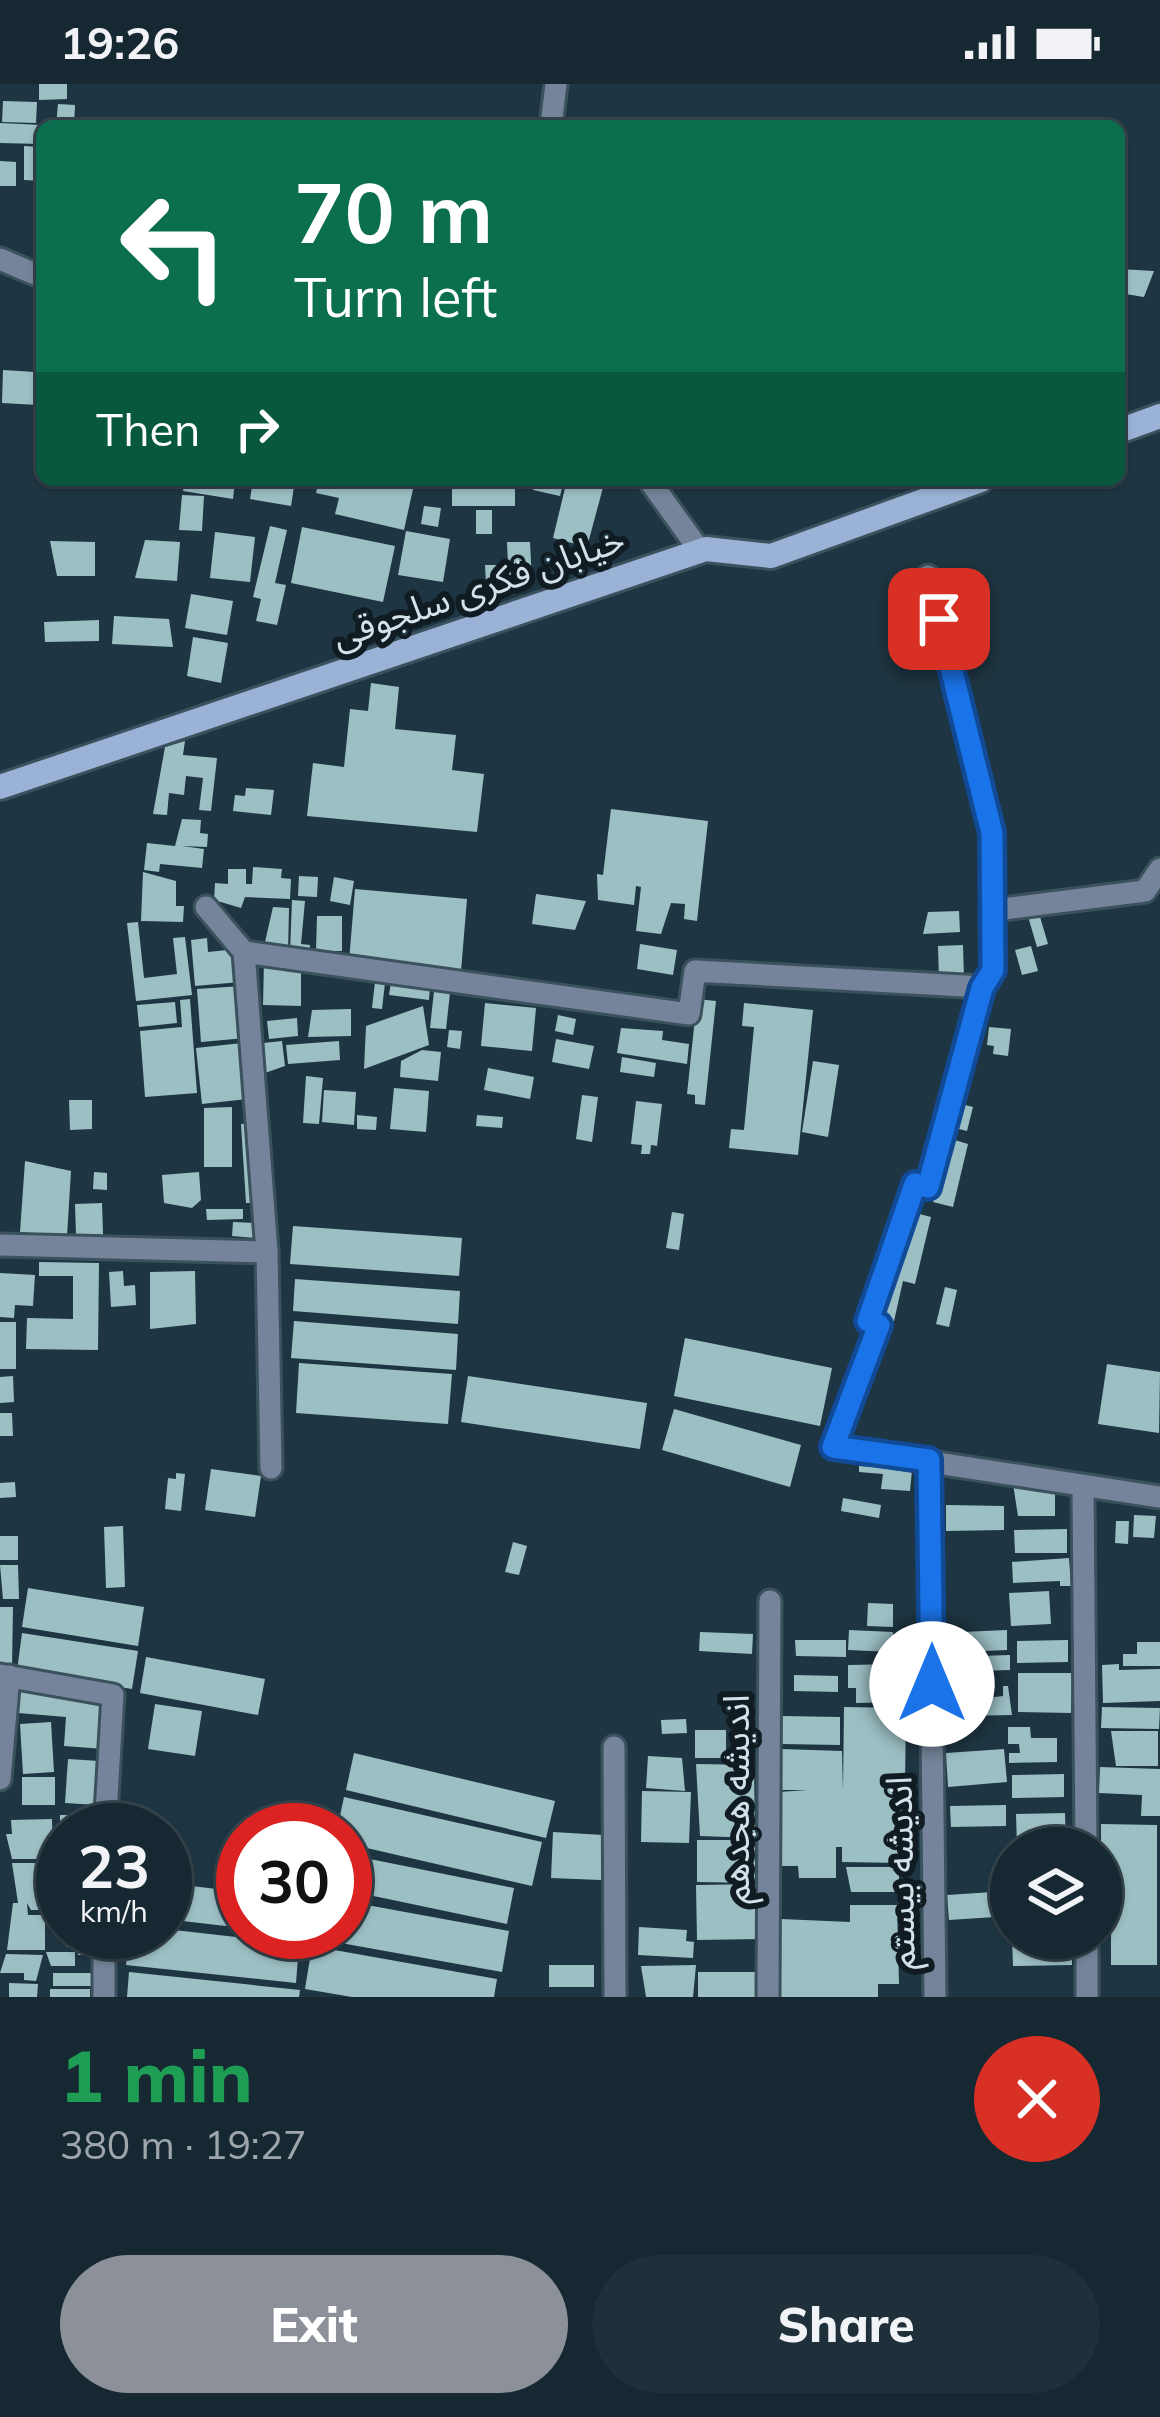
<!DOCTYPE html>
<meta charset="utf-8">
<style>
body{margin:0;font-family:Mulish,"Noto Sans Arabic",sans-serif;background:#1f303a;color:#f1f3f6;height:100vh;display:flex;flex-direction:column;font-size:45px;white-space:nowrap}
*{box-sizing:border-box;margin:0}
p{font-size:39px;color:#9ea6ac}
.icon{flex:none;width:66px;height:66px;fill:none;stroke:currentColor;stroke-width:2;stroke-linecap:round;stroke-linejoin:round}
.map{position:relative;height:1913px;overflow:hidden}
.panel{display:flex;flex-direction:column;background:#162832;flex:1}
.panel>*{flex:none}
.banner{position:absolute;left:36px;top:36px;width:1089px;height:366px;border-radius:18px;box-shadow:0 3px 9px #0004,0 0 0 3px #35444d;background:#0b6e4f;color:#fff;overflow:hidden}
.fabs{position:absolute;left:990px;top:1743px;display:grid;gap:24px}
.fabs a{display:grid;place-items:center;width:132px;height:132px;border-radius:50%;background:#162832;box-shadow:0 3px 9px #0004,0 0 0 3px #35444d;font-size:60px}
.speed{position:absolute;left:36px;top:1719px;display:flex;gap:24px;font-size:60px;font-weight:700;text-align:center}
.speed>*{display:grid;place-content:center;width:156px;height:156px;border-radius:50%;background:#162832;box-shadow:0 3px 9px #0004,0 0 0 3px #35444d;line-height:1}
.speed small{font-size:30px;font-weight:400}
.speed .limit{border:18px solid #d22;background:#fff;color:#111}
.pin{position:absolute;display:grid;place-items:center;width:102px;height:102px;color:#fff;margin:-51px;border-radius:24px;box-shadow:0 6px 18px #0006}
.me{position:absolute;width:132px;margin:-66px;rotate:0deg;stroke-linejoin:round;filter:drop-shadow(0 0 9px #0008)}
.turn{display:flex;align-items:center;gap:42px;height:252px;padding:0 60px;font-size:54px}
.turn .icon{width:156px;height:156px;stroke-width:2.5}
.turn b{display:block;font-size:84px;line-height:102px}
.then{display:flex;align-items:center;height:114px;padding:0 60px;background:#0003;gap:24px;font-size:45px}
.round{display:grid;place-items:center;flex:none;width:126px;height:126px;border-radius:63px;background:#1f303a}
.headline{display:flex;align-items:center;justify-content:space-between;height:204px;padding:0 60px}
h1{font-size:72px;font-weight:800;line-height:90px;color:#1e9e55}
.button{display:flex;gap:24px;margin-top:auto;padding:24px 60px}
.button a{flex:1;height:138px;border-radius:72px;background:#8c9099;color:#fff;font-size:48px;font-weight:800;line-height:138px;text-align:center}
.button a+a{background:#1f303a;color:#f1f3f6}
.status{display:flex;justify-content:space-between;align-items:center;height:84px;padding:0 60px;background:#162832;direction:ltr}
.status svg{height:33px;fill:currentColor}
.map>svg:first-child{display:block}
</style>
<div class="status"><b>19:26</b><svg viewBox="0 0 49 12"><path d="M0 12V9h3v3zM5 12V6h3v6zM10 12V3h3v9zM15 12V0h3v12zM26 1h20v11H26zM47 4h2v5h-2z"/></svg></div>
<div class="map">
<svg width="1160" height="1913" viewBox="0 0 1160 1913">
<rect width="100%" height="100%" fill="#1e3643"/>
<g fill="#9cbfc4">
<path d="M39,0H67V15L39,16Z"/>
<path d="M3,17L37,18L36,39L2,38Z"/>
<path d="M58,20L75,21L74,42H56Z"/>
<path d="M0,39L42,41V60L0,59Z"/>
<path d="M24,62L42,63V97L24,96Z"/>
<path d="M0,77L16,78V102H0Z"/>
<path d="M1119,185L1154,187L1144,213L1119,209Z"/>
<path d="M36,276L42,277L38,321L2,319L3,286L35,288Z"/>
<path d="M185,396H235L233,415L183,407Z"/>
<path d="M253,396H295L291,422L250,415Z"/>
<path d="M319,396H415L404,446L335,430L339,414L316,409Z"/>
<rect x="452" y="396" width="63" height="26"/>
<path d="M536,396H564L560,412L533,406Z"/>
<path d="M567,396H605L587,463L553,454Z"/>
<path d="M182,411L204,412L202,447L179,446Z"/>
<path d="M424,422L441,424L438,443L421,440Z"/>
<rect x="476" y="426" width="16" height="24"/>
<path d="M270,442L287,446L275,499L286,501L277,541L256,537L261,515L253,513Z"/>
<path d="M302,443L395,462L383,518L291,499Z"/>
<path d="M406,447L450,455L443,498L398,491Z"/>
<path d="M215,448L255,453L250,498L210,494Z"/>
<path d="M145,456L180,458L177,497L135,494Z"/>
<path d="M50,457L95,458V492H57Z"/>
<path d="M507,458H530L532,498L486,499L485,481H508Z"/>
<path d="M191,510L233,517L227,551L185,544Z"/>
<path d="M114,532L169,535L173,563L112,560Z"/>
<path d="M99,536V557L45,558L44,538Z"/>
<path d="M193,553L228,559L221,599L187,592Z"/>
<path d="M371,599L399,603L395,645L456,651L452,686L484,690L477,748L307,732L313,679L344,683L350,625L368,627Z"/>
<path d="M185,657L183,671L217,674L211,727L199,726L203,694L186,692L184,711L169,709L167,731L153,730L165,663Z"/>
<path d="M246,704L274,706L271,731L233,727L235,711L245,712Z"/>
<path d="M611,725L708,737L697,837L684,835L685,820L671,819L661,850L636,847L641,803L636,802L634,821L598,816L597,790L603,791Z"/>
<path d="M182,735L201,736L200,749L208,750L207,763L182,762L204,765L202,784L160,780L159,788L144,786L147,759L175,762Z"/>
<path d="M253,783L282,785L281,794L291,795L290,815L245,813L241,824L214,816L215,799L228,800V785H246V800H252Z"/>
<path d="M143,788L176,797V822H184L183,838L141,837Z"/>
<path d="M299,792L318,793L317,813L298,812Z"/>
<path d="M334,793L354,797L350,821L330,817Z"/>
<path d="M355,805L467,815L461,887L349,877Z"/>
<path d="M536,810L586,817L575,846L532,840Z"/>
<path d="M292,816L305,817L301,860L310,861L309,872L290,869Z"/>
<path d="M273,823L289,824L288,870L263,867Z"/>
<path d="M1038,826L1048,860L1037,863L1027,829Z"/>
<path d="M959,827L960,848L923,850L928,828Z"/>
<path d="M317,832H342V867H316Z"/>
<path d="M138,838L144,894L177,890L173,854L185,853L192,911L136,917L127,839Z"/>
<path d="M207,854L208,868L237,865L240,898L195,902L191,856Z"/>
<path d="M640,860L677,866L673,891L637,885Z"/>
<path d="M963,861L964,894L939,895L938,862Z"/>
<path d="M1031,862L1038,887L1022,891L1015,866Z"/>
<path d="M264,877H301V922L263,921Z"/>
<path d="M375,898L385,899L382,925L372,924Z"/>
<path d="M391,898L430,902L429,916L389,911Z"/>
<path d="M242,902L246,954L201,958L197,905Z"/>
<path d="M434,907L450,909L446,945L430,944Z"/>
<path d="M190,915L197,1009L145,1013L140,947L182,943L180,916Z"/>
<path d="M697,915L716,917L705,1021L695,1020V1011L687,1010Z"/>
<path d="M175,918L177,939L139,943L137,921Z"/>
<path d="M485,919L536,924L532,967L481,962Z"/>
<path d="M744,919L813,926L798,1071L729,1064L731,1045L744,1046L754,943L742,942Z"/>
<path d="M423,922L429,961L364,985L366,942Z"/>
<path d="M351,925V952L308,953L312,926Z"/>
<path d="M558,931L576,935L573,951L555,947Z"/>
<path d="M297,934L298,952L269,955L267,937Z"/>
<path d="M989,943L1011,945L1008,972L993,970L994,962L987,961Z"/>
<path d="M621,944L663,947L662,956L689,960L687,980L617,969Z"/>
<path d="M449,946L462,947L460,965L447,963Z"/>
<path d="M556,955L594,962L589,985L552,978Z"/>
<path d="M282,957L285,982L259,991L254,960Z"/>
<path d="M339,957L340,976L288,980L286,961Z"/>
<path d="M242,959L247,1015L202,1020L196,964Z"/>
<path d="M422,966L441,968L438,997L400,993L401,977Z"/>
<path d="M622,973L656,979L654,993L620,988Z"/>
<path d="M813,977L839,981L828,1053L802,1048Z"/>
<path d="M488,984L534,993L530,1015L484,1006Z"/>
<path d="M306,992L323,994L319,1040L303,1039Z"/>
<path d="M394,1004L429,1007L426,1048L390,1045Z"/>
<path d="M324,1006L356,1008L354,1041L322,1038Z"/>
<path d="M582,1011L598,1013L592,1058L576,1055Z"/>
<path d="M69,1016H92V1045L70,1046Z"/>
<path d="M636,1017L662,1020L657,1062L651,1061L650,1070H641L642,1061L631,1060Z"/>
<path d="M961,1020L973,1023L967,1047L955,1044Z"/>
<path d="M232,1023V1083H204V1024Z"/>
<path d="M357,1031L377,1033L376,1046L357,1045Z"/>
<path d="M477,1031L503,1033L502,1044L476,1042Z"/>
<path d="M251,1039L256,1119H246L241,1040Z"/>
<path d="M948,1054L968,1060L953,1123L933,1118Z"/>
<path d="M25,1077L71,1087L67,1152L20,1148Z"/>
<path d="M94,1088L107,1089V1106L93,1105Z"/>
<path d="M199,1088L201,1116L192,1124L164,1119L162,1091Z"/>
<path d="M102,1119L103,1151L76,1152L75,1120Z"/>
<path d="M206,1125H243V1135L207,1136Z"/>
<path d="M672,1128L684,1130L679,1166L666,1164Z"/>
<path d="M912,1128L931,1133L915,1200L903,1197L894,1237L877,1233L892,1171L901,1174Z"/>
<path d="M233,1138L256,1139V1154L232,1152Z"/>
<path d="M293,1142L462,1154L459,1192L290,1180Z"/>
<path d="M39,1178L99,1179L98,1266L26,1265L27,1234L73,1235V1192H39Z"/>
<path d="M123,1187L124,1202L135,1201L136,1221L111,1223L109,1188Z"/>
<path d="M195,1187L196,1240L150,1245V1188Z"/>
<path d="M0,1189L35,1191L33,1222L15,1221L14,1234L0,1233Z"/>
<path d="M295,1195L460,1207L458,1240L293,1227Z"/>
<path d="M945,1203L957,1206L949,1243L936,1240Z"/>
<path d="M294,1237L458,1250L456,1286L291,1274Z"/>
<rect x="0" y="1238" width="16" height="47"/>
<path d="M685,1254L832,1284L820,1342L674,1312Z"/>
<path d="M299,1279L452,1290L448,1340L296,1329Z"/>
<path d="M1107,1280L1160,1288L1159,1349L1098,1340Z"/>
<path d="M13,1292L14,1318L0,1319V1293Z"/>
<path d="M468,1292L647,1319L640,1365L461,1338Z"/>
<path d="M674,1325L801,1361L790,1403L662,1366Z"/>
<path d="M0,1329H12L13,1352H0Z"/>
<path d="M859,1382L912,1386L910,1407L881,1405L883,1390L859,1388Z"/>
<path d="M211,1385L261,1392L255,1433L205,1426Z"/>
<path d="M176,1389L185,1390L181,1427L165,1425L168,1394L176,1395Z"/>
<path d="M15,1398L16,1413L0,1414V1399Z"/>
<path d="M1013,1400H1036V1408H1055V1432H1018Z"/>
<path d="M843,1414L881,1421L879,1434L841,1427Z"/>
<path d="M946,1421L1004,1422V1446L946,1447Z"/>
<path d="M1134,1431L1156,1432L1154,1454L1133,1453Z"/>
<path d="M1116,1437H1129L1128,1460L1115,1459Z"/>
<path d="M123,1442L125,1503L106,1504L104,1443Z"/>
<path d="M1067,1445V1469H1015L1014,1446Z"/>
<rect x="0" y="1452" width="18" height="24"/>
<path d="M513,1458L527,1462L519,1491L505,1488Z"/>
<path d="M1069,1474L1071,1502H1060V1497L1013,1499L1012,1478Z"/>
<path d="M0,1481H18L19,1515H3Z"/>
<path d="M28,1504L144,1523L138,1562L22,1543Z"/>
<path d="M1049,1507L1051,1540L1011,1542L1009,1509Z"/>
<path d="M868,1519L893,1520V1543L867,1542Z"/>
<path d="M0,1523H13L12,1583H0Z"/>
<path d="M849,1546L893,1548V1568L848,1566Z"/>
<path d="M1007,1546V1566L963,1568L962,1548Z"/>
<path d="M700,1548L753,1550L752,1570L699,1567Z"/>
<path d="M22,1549L138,1567L132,1605L17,1587Z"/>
<path d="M795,1556H846V1573L796,1572Z"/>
<path d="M1068,1556V1578L1017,1579V1557Z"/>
<path d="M1137,1558H1160V1582H1123V1570H1137Z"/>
<path d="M1010,1571V1586L978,1587L977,1572Z"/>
<path d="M146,1573L265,1595L258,1631L140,1609Z"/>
<path d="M900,1580L901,1618L856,1619V1604H848V1581Z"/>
<path d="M1119,1580V1586L1160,1585V1617L1103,1619L1102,1581Z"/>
<path d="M1018,1589H1072L1071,1629L1018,1628Z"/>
<path d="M964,1590H991L995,1604L964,1605Z"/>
<path d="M794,1591L838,1592V1608L794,1607Z"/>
<path d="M1003,1602H1008L1012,1631L963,1632L962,1617L1003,1612Z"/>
<path d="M20,1607L107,1613L104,1665L64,1662L66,1633L18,1629Z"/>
<path d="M155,1620L202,1627L195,1672L148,1665Z"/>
<path d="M844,1623L906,1624L904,1779L842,1778V1763H836V1794H799L798,1782H779V1708L807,1706H780L781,1665L842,1667L843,1708Z"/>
<path d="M1102,1623L1160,1624L1159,1645L1101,1644Z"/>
<path d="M782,1632L840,1633V1661L782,1660Z"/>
<path d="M686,1635L687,1649L662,1650L661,1636Z"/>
<path d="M51,1638L54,1688L23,1690L20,1640Z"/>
<path d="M1008,1643H1030L1031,1654H1057V1678L1009,1679V1669H1020L1019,1660H1008Z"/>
<rect x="695" y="1646" width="31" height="28"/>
<path d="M1111,1647H1158V1682H1116Z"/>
<path d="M1004,1665L1007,1698L948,1703L946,1669Z"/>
<path d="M354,1669L555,1717L546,1754L346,1706Z"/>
<path d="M648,1672L682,1674L685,1707L646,1704Z"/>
<path d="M68,1675L99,1677L97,1721L65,1719Z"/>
<path d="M696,1680L754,1681L755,1754L700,1752Z"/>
<path d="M1100,1683L1160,1685V1732H1141L1142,1711L1099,1709Z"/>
<path d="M1064,1690V1713L1012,1714V1691Z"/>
<rect x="22" y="1693" width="33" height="28"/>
<path d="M642,1707L691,1708L689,1759L641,1758Z"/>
<path d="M344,1713L542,1758L532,1802L345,1759V1746H337Z"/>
<path d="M1006,1721V1742L951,1743L950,1722Z"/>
<path d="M1065,1729L1066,1762L1017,1763L1016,1730Z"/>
<rect x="60" y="1731" width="38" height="15"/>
<path d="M52,1735L53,1775H12L6,1750H12L11,1736Z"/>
<path d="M1101,1740L1157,1741V1881H1111V1845H1101Z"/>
<path d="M553,1748L603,1751L601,1796L551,1794Z"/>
<path d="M697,1756H755V1799L697,1798Z"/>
<path d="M345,1770L514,1804L507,1840L345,1806Z"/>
<path d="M12,1779H51L52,1826H31L27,1819L28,1831H45V1866H7L13,1819H18Z"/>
<path d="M846,1783H899V1808H851Z"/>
<path d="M165,1799L243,1808V1844L165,1835Z"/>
<path d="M759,1800L760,1855L697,1856L696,1801Z"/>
<path d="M1008,1807L1010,1832L949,1836L947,1811Z"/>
<path d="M345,1817L509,1847L502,1888L313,1854L314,1848H345Z"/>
<path d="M850,1821H897L899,1900H878V1913H781V1835L850,1838Z"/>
<path d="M639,1843L687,1846L686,1857L694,1858L693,1874L638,1871Z"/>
<path d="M165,1845L299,1860L296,1899L126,1881L129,1848Z"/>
<path d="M64,1848H81L83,1861H94L95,1871H78L77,1863H66Z"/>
<path d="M1012,1854H1072V1881L1013,1882Z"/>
<path d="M312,1862L497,1895L494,1913H352L305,1905Z"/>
<path d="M46,1868H75V1882H51Z"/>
<path d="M6,1870L43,1871L36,1897L24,1896V1889H0Z"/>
<rect x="549" y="1881" width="45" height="22"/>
<path d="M696,1881L693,1913H646L641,1882Z"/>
<path d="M129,1888L300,1906L299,1913H127Z"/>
<rect x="698" y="1888" width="61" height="25"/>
<path d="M53,1889H92L91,1902H53Z"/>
<path d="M9,1899L38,1900L37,1913H9Z"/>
<rect x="50" y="1905" width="40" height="8"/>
</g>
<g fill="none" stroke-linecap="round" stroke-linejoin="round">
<g stroke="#3b525e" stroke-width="27">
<g id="street">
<path d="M551,42L556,0"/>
<path d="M0,175L42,193"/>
<path d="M649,396L700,467"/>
<path d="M206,823L244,868L267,1168L271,1384"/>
<path d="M996,826L1145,807L1160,785"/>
<path d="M244,868L689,930L695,887L982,903L993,886L992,749L928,492"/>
<path d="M982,903L928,1103L915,1099L868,1237L879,1241L833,1363L1160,1413"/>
<path d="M0,1161L267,1168"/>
<path d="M929,1376L935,1913"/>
<path d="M1083,1403L1086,1764"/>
<path d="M0,1591L113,1611L105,1746"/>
<path d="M614,1663L615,1913"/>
<path d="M0,1695L9,1592"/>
<path d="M1087,1854V1913"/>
<path d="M104,1913V1848"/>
<path d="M768,1913L770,1517"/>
</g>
</g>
<g stroke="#3b525e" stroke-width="30">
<g id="secondary">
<path d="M1119,347L1160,332"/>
<path d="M0,703L706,465L771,472L981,396"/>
</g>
</g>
<use href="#street" stroke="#75849a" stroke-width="21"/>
<use href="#secondary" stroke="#9ab2d5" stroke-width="24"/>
</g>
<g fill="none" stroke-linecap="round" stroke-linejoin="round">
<g stroke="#114b97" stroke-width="30">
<path id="route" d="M932,1600L929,1376L833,1363L879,1241L868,1237L915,1100L928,1103L982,904L993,886L992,749L939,535"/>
</g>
<use href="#route" stroke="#1a73e8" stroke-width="21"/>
</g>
<g text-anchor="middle" stroke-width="12" stroke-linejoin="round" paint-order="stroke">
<g font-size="36" fill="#d3e2ea" stroke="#111c22">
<text transform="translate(478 503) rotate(-19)" y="13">خیابان فکری سلجوقی</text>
<text transform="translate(736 1715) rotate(-90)" y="13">اندیشه هجدهم</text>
<text transform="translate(900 1789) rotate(-91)" y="13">اندیشه بیستم</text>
</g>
</g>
</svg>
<div class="fabs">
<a><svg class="icon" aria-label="layers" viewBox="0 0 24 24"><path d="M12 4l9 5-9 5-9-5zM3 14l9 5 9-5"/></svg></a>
</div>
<div class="speed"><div>23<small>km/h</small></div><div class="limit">30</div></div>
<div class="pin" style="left:939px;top:535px;background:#d93025"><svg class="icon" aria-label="arrive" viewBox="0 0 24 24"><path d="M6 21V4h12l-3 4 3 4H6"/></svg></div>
<svg class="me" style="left:932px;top:1600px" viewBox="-20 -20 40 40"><circle r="19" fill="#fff"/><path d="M0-13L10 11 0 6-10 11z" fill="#1a73e8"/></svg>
<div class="banner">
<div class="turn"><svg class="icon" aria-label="left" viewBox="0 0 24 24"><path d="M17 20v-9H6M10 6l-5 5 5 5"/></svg><div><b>70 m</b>Turn left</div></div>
<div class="then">Then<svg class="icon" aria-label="right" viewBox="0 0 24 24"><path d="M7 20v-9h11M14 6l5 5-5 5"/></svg></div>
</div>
</div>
<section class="panel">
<div class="headline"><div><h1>1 min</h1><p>380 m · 19:27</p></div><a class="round" style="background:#d93025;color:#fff"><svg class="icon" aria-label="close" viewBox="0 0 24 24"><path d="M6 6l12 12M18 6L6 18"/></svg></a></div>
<div class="button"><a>Exit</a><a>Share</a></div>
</section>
